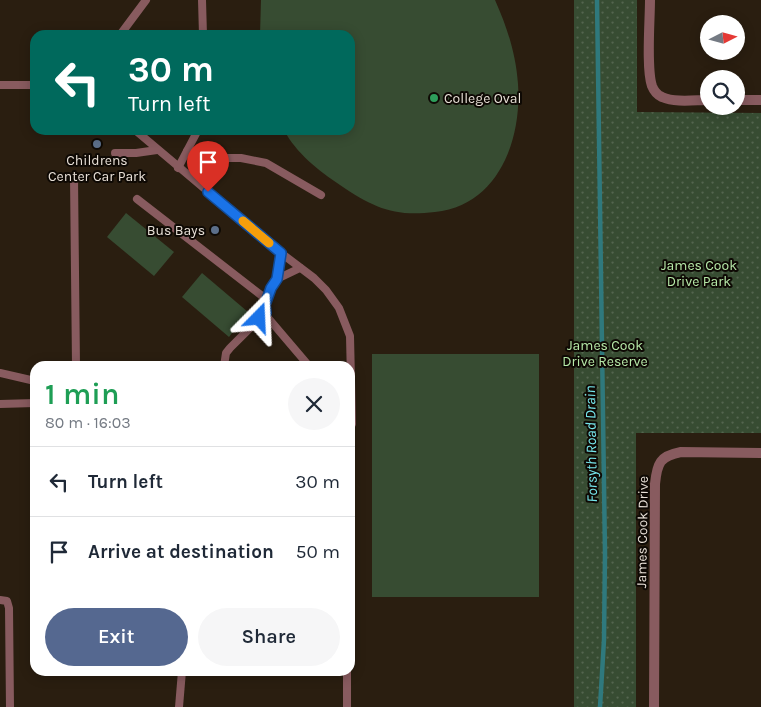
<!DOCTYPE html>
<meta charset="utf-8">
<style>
body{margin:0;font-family:Karla,sans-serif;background:#f6f6f7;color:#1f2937;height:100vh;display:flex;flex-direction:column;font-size:19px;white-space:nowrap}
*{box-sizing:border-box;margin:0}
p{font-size:16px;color:#747a83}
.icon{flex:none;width:28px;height:28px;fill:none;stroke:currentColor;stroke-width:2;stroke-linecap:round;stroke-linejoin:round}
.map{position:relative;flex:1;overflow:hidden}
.details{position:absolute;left:30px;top:361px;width:325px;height:315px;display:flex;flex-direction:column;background:#fff;border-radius:15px;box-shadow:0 2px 12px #0003}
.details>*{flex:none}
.banner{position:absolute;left:30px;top:30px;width:325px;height:105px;border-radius:15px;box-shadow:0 2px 12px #0003;background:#00695c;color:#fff;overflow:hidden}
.needle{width:32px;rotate:84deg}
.buttons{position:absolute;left:700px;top:15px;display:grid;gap:10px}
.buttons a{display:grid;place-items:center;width:45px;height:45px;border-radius:50%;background:#fff;box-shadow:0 2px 12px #0003;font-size:25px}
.pin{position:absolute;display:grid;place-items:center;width:42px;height:42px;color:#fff;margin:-51px -21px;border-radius:50% 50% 50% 0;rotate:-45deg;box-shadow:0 0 5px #0007}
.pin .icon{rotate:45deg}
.me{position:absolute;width:55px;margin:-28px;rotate:21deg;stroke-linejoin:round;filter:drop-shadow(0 0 4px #0008)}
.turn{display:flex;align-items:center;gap:18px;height:105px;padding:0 15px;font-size:22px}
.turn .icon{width:65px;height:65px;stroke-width:2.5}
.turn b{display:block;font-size:35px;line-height:42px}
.round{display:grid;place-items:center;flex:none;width:52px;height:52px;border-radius:26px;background:#f6f6f7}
.head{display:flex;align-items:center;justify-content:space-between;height:85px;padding:0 15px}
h1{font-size:30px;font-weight:600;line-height:38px;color:#1e9e55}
.action{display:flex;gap:10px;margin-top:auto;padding:10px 15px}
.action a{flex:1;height:58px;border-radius:30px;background:#556890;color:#fff;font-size:20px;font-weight:600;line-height:58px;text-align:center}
.action a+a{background:#f6f6f7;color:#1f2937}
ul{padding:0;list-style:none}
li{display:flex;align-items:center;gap:15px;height:70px;padding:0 15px;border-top:1px solid #e0e1e3}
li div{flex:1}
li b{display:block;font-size:19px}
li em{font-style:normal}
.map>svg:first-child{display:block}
</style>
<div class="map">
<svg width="761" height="707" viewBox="0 0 761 707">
<defs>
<pattern id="park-dots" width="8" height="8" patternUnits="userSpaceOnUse" patternTransform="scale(1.25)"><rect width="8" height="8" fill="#374c32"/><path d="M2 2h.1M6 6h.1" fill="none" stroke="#54654f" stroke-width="1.8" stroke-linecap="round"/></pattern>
</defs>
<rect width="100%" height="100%" fill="#2a1e10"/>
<path fill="url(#park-dots)" d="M574,0H637V112L761,113V433H636V707H574Z"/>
<g fill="#374c32">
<path d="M261,0H495C507,27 516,54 518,84C522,140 498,206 435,212C394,217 374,208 340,185C319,171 296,153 284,130H350V35H260Z"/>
<path d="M126,213L174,252L154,276L107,237Z"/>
<path d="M202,273L248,312L229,337L182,297Z"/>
<rect x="372" y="354" width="167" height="243"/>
</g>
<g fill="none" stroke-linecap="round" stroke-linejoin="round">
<path stroke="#2f797d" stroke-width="4.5" d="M597,0L605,553L604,640L600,707"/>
<g stroke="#885b5f" stroke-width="8">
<path d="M202,0L203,35"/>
<path d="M120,35L146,0"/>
<path d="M0,85H35"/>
<path d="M135,130L281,253L314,278L326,290L339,308L350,336L352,424L350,428"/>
<path d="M187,151L213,158H241L266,163L321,195"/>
<path d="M115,153H136L157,150"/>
<path d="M178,168L198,130"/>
<path d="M74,177L76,366"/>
<path d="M137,199L266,299"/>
<path d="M281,253L277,279L271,288L265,305V313L269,319L309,366"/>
<path d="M277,279L300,268"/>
<path d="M224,366L226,353L230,348L265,313"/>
<path d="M0,373L35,381"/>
<path d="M0,404L35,403"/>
<path d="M0,600L7,601L9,608L10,707"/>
<path d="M347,671V707"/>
<path d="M179,707L182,671"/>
</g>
<g stroke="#885b5f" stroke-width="10">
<path d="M650,0C650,20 646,69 652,86C654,91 657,95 662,97C676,103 694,100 709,100"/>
<path d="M736,100H761"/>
<path d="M654,707L655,484C657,463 660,456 681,452L761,453"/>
</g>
</g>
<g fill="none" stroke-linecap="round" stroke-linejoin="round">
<g stroke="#114b97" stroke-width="12">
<path id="route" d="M208,192L281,253L277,279L271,288L265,305L266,313L259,318"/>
</g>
<use href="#route" stroke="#1a73e8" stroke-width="9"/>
<path stroke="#f59e0b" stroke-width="9" d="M243,221L269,243"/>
</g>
<circle fill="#2e9e5b" stroke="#0e0904" stroke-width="2" cx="434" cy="98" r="5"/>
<g fill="#5c6f8a" stroke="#0e0904" stroke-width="2">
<circle cx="97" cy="144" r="5"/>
<circle cx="215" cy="230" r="5"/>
</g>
<g text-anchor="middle" stroke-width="4" stroke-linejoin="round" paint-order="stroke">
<g font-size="14" fill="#e7dfd6" stroke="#0e0904" text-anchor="start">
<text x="444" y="103">College Oval</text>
<text x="97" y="165" text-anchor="middle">Childrens<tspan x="97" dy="16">Center Car Park</tspan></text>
<text x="205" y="235" text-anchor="end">Bus Bays</text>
</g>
<g font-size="14" fill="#b6e9a8" stroke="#0e0904">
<text x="699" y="270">James Cook<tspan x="699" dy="16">Drive Park</tspan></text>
<text x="605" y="350">James Cook<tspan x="605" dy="16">Drive Reserve</tspan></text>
</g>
<g font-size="14" fill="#e7dfd6" stroke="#0e0904">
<text transform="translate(642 532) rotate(-89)" y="5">James Cook Drive</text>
</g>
<g font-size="15" font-style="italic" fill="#76e6eb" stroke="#0e0904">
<text transform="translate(591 444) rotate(-91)" y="5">Forsyth Road Drain</text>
</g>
</g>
</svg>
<div class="buttons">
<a><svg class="needle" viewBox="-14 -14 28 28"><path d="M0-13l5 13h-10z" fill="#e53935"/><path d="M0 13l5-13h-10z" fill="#747a83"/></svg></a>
<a><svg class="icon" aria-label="search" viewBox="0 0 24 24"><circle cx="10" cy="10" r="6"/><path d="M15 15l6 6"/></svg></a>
</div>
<div class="pin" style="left:208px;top:192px;background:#d93025"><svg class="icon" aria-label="arrive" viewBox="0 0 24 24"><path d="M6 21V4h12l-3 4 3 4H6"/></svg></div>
<svg class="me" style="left:259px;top:318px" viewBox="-20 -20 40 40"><path d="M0-17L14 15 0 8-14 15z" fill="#1a73e8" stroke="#fff" stroke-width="4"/></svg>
<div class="banner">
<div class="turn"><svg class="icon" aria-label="left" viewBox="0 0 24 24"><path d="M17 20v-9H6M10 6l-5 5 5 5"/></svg><div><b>30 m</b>Turn left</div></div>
</div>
<section class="details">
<div class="head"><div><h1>1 min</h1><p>80 m · 16:03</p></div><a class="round"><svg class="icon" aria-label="close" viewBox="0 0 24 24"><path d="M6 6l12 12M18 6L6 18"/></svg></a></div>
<ul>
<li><svg class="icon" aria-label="left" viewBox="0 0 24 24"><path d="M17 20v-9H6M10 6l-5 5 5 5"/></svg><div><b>Turn left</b></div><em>30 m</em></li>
<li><svg class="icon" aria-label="arrive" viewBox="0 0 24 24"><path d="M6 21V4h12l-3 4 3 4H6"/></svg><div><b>Arrive at destination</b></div><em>50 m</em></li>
</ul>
<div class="action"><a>Exit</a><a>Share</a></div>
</section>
</div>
